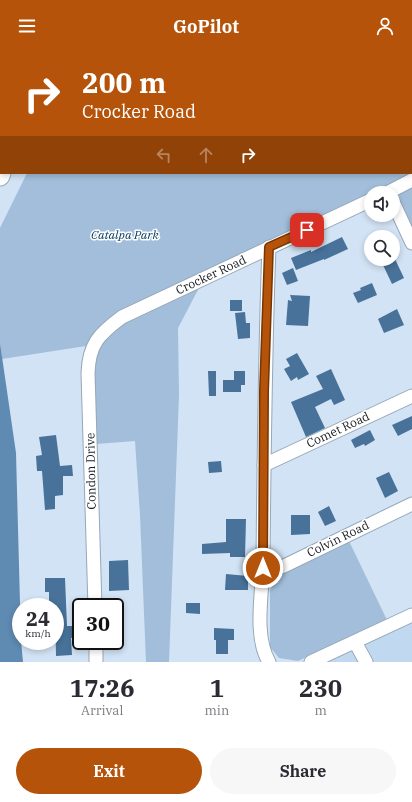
<!DOCTYPE html>
<style>
body{margin:0;font-family:"IBM Plex Serif",serif;background:#f7f7f7;color:#2b2b33;height:100vh;display:flex;flex-direction:column;font-size:15px;white-space:nowrap}
*{box-sizing:border-box;margin:0}
p{font-size:13px;color:#7c7c81}
.icon{flex:none;width:22px;height:22px;fill:none;stroke:currentColor;stroke-width:2;stroke-linecap:round;stroke-linejoin:round}
.map{position:relative;height:610px;overflow:hidden}
.details{display:flex;flex-direction:column;background:#fff;flex:1}
.details>*{flex:none}
.banner{position:absolute;left:0px;top:0px;width:412px;height:122px;box-shadow:0 2px 6px #0003;background:#b45309;color:#fff;overflow:hidden}
.tools{position:absolute;left:364px;top:134px;display:grid;gap:8px}
.tools a{display:grid;place-items:center;width:36px;height:36px;border-radius:50%;background:#fff;box-shadow:0 2px 6px #0003;font-size:20px}
.speed{position:absolute;left:12px;top:546px;display:flex;gap:8px;font-size:20px;font-weight:700;text-align:center}
.speed>*{display:grid;place-content:center;width:52px;height:52px;border-radius:50%;background:#fff;box-shadow:0 2px 6px #0003;line-height:1}
.speed small{font-size:10px;font-weight:400}
.speed .limit{border:2px solid #111;border-radius:6px;background:#fff;color:#111}
.pin{position:absolute;display:grid;place-items:center;width:34px;height:34px;color:#fff;margin:-17px;border-radius:8px;box-shadow:0 2px 6px #0006}
.me{position:absolute;width:44px;margin:-22px;rotate:0deg;stroke-linejoin:round;filter:drop-shadow(0 0 3px #0008)}
.turn{display:flex;align-items:center;gap:14px;height:84px;padding:0 16px;font-size:18px}
.turn .icon{width:52px;height:52px;stroke-width:2.5}
.turn b{display:block;font-size:28px;line-height:34px}
.lanes{display:flex;align-items:center;height:38px;padding:0 16px;background:#0003;justify-content:center;gap:20px;direction:ltr}
.lanes .off{opacity:.35}
.eta{display:flex;justify-content:space-evenly;align-items:center;height:68px;text-align:center}
.eta b{font-size:24px;font-weight:800;line-height:28px}
.button{display:flex;gap:8px;margin-top:auto;padding:8px 16px}
.button a{flex:1;height:46px;border-radius:24px;background:#b45309;color:#fff;font-size:16px;font-weight:800;line-height:46px;text-align:center}
.button a+a{background:#f7f7f7;color:#2b2b33}
header{display:flex;justify-content:space-between;align-items:center;height:52px;padding:0 16px;background:#b45309;color:#fff;font-size:18px;font-weight:800}
.map>svg:first-child{display:block}
</style>
<header><svg class="icon" aria-label="menu" viewBox="0 0 24 24"><path d="M4 6h16M4 12h16M4 18h16"/></svg>GoPilot<svg class="icon" aria-label="person" viewBox="0 0 24 24"><circle cx="12" cy="8" r="4"/><path d="M4 21q1-7 8-7t8 7"/></svg></header>
<div class="map">
<svg width="412" height="610" viewBox="0 0 412 610">
<rect width="100%" height="100%" fill="#d2e3f5"/>
<path fill="#c1d9f0" d="M412,567V610H328V609Z"/>
<g fill="#a2beda">
<path d="M85,0H412V181L393,141H371V151L200,234L178,276L179,343L169,610H146L140,463L135,389L96,392L86,294L2,307L0,290V176L27,121H411V1Z"/>
<path d="M348,487L387,568L298,609L279,606L270,595V538L279,522Z"/>
</g>
<path fill="#5f8ab2" d="M0,291L16,401L21,589L23,610H0Z"/>
<g fill="#487299">
<path d="M342,185L348,197L324,208V207L296,218L291,206L311,198V200Z"/>
<path d="M395,207L404,226L392,232L383,213Z"/>
<path d="M293,216L298,229L287,233L282,221Z"/>
<path d="M372,231L377,243L358,251L353,241L361,238L360,236Z"/>
<path d="M290,243L310,244L308,274L286,273L288,248L292,249Z"/>
<rect x="230" y="248" width="12" height="11"/>
<path d="M397,257L404,273L384,281L378,267Z"/>
<path d="M245,260L246,271H250V286L238,287L235,261Z"/>
<path d="M297,301L309,322L298,328L297,325L291,329L284,317L290,314L286,307Z"/>
<path d="M331,317L345,348L334,353L331,347L315,355L325,376L306,385L291,350L323,337L316,324Z"/>
<path d="M208,319H216V344H209Z"/>
<path d="M234,319H245V333H241V340H223V328H234Z"/>
<path d="M412,364V377L398,384L392,373Z"/>
<path d="M370,378L375,388L365,394L364,392L355,396L351,388Z"/>
<path d="M56,383L60,414L72,413L73,424H63V443L55,444V457L45,458L42,419H37L36,404L42,403L39,385Z"/>
<path d="M221,409L222,420L209,421L208,410Z"/>
<path d="M389,420L398,439L385,446L376,426Z"/>
<path d="M329,454L336,469L325,474L318,460Z"/>
<path d="M291,463H310V482L291,483Z"/>
<path d="M226,467H246L245,505H230V501L202,502V492L226,490Z"/>
<path d="M128,508L129,538L109,539V509Z"/>
<path d="M226,522L248,524V538H225Z"/>
<path d="M45,526H65L67,574H76V585L71,586L72,603L56,604L55,555H49V540H45Z"/>
<path d="M186,551H200V562L186,561Z"/>
<path d="M214,576L234,577V588H228V602H216V588H214Z"/>
</g>
<g fill="none" stroke-linecap="round" stroke-linejoin="round">
<g stroke="#96a7b7" stroke-width="15">
<g id="minor">
<path d="M387,141L412,128"/>
<path d="M393,150L412,191"/>
<path d="M269,195C265,300 264,404 263,508C263,539 253,583 269,610"/>
<path d="M264,413L412,344"/>
<path d="M263,516L274,517L284,514L412,452"/>
<path d="M95,555L88,321C89,292 99,282 122,265L371,148"/>
<path d="M96,589V610"/>
<path d="M355,590L366,610"/>
<path d="M311,610L412,563"/>
</g>
</g>
<g stroke="#96a7b7" stroke-width="21">
<g id="highway">
<path d="M11,1V0"/>
<path d="M59,1V0"/>
<path d="M0,24L1,22"/>
<path d="M0,124L1,121"/>
</g>
</g>
<use href="#minor" stroke="#fff" stroke-width="13"/>
<use href="#highway" stroke="#fff" stroke-width="19"/>
</g>
<g fill="none" stroke-linecap="round" stroke-linejoin="round">
<g stroke="#753606" stroke-width="10">
<path id="route" d="M263,516L264,339L269,195L307,178"/>
</g>
<use href="#route" stroke="#b45309" stroke-width="7"/>
</g>
<g text-anchor="middle" stroke-width="3" stroke-linejoin="round" paint-order="stroke">
<g font-size="12" font-style="italic" fill="#073b63" stroke="#fff">
<text x="125" y="187">Catalpa Park</text>
</g>
<g font-size="12" fill="#141a20" stroke="#fff">
<text transform="translate(211 223) rotate(-25)" y="4">Crocker Road</text>
<text transform="translate(338 378) rotate(-25)" y="4">Comet Road</text>
<text transform="translate(91 419) rotate(-91)" y="4">Condon Drive</text>
<text transform="translate(338 487) rotate(-26)" y="4">Colvin Road</text>
</g>
</g>
</svg>
<div class="tools">
<a><svg class="icon" aria-label="sound" viewBox="0 0 24 24"><path d="M4 9h4l5-4v14l-5-4H4zM17 9q2 3 0 6"/></svg></a>
<a><svg class="icon" aria-label="search" viewBox="0 0 24 24"><circle cx="10" cy="10" r="6"/><path d="M15 15l6 6"/></svg></a>
</div>
<div class="speed"><div>24<small>km/h</small></div><div class="limit">30</div></div>
<div class="pin" style="left:307px;top:178px;background:#d93025"><svg class="icon" aria-label="arrive" viewBox="0 0 24 24"><path d="M6 21V4h12l-3 4 3 4H6"/></svg></div>
<svg class="me" style="left:263px;top:516px" viewBox="-20 -20 40 40"><circle r="17" fill="#b45309" stroke="#fff" stroke-width="3"/><path d="M0-11L8 9 0 5-8 9z" fill="#fff"/></svg>
<div class="banner">
<div class="turn"><svg class="icon" aria-label="right" viewBox="0 0 24 24"><path d="M7 20v-9h11M14 6l5 5-5 5"/></svg><div><b>200 m</b>Crocker Road</div></div>
<div class="lanes"><svg class="icon off" aria-label="left" viewBox="0 0 24 24"><path d="M17 20v-9H6M10 6l-5 5 5 5"/></svg><svg class="icon off" aria-label="ahead" viewBox="0 0 24 24"><path d="M12 20V5M6 11l6-6 6 6"/></svg><svg class="icon" aria-label="right" viewBox="0 0 24 24"><path d="M7 20v-9h11M14 6l5 5-5 5"/></svg></div>
</div>
</div>
<section class="details">
<div class="eta">
<div><b>17:26</b><p>Arrival</p></div>
<div><b>1</b><p>min</p></div>
<div><b>230</b><p>m</p></div>
</div>
<div class="button"><a>Exit</a><a>Share</a></div>
</section>
